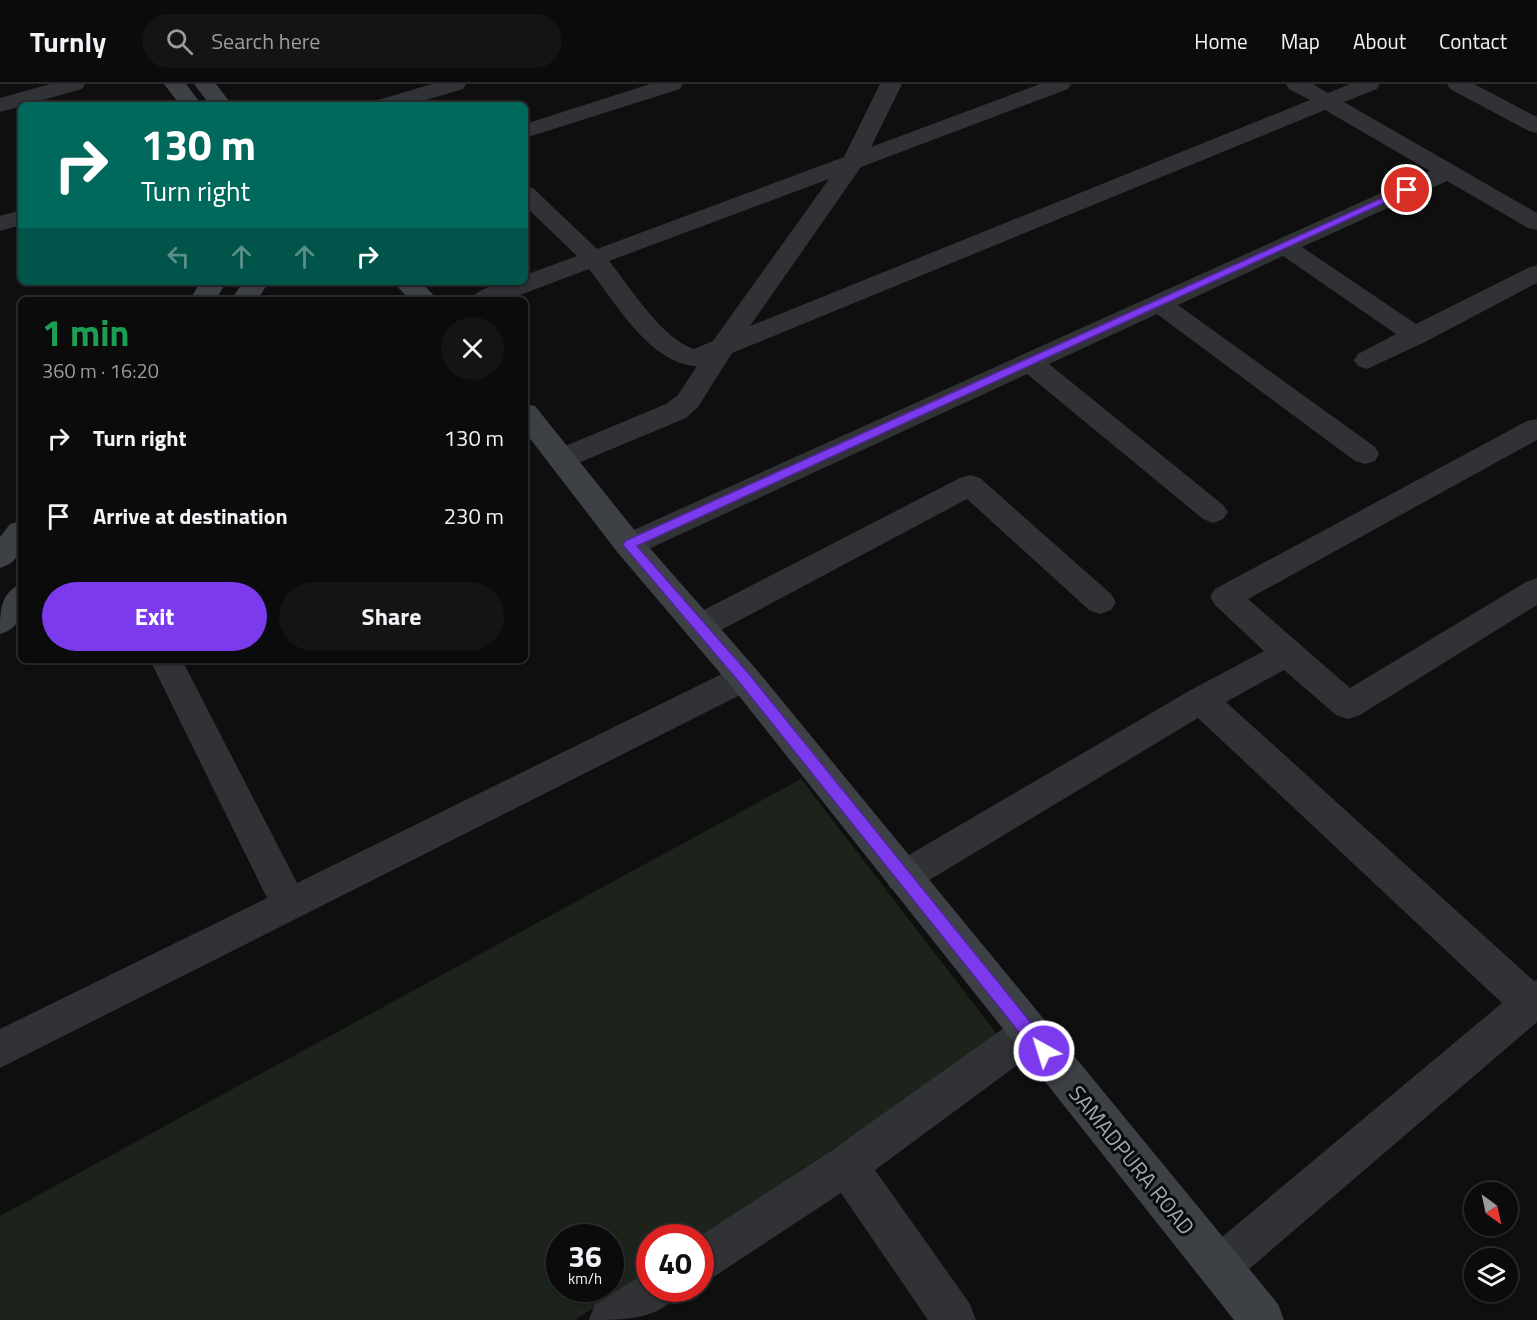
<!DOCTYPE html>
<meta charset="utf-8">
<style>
body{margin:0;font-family:"Titillium Web",sans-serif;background:#141415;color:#f1f3f6;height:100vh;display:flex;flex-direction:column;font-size:22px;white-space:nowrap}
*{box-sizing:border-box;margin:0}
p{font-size:20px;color:#9a9b9d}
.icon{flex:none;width:33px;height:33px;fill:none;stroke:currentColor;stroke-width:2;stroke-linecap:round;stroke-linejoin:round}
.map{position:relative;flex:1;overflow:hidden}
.sheet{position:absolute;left:18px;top:213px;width:510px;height:366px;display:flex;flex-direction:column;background:#0b0b0c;border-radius:9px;box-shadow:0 2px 4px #0004,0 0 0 2px #2b2b2d}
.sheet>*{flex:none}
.top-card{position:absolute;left:18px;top:18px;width:510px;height:183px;border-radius:9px;box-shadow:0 2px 4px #0004,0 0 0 2px #2b2b2d;background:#00695c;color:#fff;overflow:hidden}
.needle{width:39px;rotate:147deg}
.tools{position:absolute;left:1464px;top:1098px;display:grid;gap:12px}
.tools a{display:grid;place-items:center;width:54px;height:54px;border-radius:50%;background:#0b0b0c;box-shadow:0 2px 4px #0004,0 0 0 2px #2b2b2d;font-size:30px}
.speed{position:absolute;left:546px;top:1140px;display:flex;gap:12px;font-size:30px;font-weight:700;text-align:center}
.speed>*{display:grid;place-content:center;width:78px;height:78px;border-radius:50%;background:#0b0b0c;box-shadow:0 2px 4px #0004,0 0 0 2px #2b2b2d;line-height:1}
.speed small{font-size:15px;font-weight:400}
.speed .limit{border:9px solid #d22;background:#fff;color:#111}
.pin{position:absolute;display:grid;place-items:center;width:51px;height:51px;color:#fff;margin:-26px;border:3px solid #fff;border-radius:50%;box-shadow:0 2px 6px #0007}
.me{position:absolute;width:66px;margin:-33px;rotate:321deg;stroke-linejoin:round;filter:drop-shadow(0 0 4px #0008)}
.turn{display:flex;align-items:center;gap:21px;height:126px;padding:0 24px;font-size:27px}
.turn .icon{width:78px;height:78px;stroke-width:2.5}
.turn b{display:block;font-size:42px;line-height:51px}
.lanes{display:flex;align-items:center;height:57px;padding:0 24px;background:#0003;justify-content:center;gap:30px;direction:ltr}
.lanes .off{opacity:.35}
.round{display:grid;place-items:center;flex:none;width:63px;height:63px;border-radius:32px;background:#141415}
.head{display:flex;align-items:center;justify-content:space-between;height:102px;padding:0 24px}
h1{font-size:36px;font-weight:700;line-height:45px;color:#1e9e55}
.button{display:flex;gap:12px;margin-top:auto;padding:12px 24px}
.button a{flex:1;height:69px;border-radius:36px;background:#7c3aed;color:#fff;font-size:24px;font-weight:700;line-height:69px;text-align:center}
.button a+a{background:#141415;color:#f1f3f6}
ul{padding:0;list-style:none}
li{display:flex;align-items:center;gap:18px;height:78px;padding:0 24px}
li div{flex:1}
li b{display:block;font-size:22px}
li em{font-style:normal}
header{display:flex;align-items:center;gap:36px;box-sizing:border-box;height:84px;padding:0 30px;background:#0b0b0c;border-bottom:2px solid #2b2b2d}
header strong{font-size:28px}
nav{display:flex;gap:33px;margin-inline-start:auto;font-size:21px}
.search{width:420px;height:54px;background:#141415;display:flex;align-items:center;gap:15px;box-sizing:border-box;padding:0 21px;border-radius:33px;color:#9a9b9d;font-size:22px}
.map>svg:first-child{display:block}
</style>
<header>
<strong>Turnly</strong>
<div class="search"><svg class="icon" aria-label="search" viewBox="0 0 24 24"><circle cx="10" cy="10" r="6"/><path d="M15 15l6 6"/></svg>Search here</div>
<nav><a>Home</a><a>Map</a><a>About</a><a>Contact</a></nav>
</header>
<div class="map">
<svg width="1537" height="1236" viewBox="0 0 1537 1236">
<rect width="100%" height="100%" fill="#0f0f10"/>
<path fill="#1b231b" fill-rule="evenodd" d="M801,695L1000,954L700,1153L650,1154L649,1187L575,1236H0V1132ZM560,1154H610V1204H560Z"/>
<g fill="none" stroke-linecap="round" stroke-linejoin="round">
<g fill="#303236" fill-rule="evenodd">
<path d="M50,0H85L82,5L0,28V14Z"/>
<path d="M432,0H466L463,5L409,21H375L378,16Z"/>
<path d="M650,0H683L680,5L525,54V40Z"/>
<path d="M880,0H902L871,63L1040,0H1071L1068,5L861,83L750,242L1310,16L1289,5L1286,0H1313L1328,9L1350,0H1380L1377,5L1344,18L1537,129V146L1528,144L1447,97L1302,163L1416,240L1528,184L1537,181V199L1425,258L1367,285L1358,282L1354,276L1358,270L1396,250L1283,172L1178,221L1375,363L1379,370L1375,377L1365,380L1355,377L1157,230L1049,280L1223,421L1228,428L1223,435L1213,439L1203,435L1027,290L640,469L629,472L618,469L614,461L618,453L1430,87L1325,26L732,269L698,323L686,334L571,382L561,385L551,382L547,375L551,368L666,320L678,311L697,282C650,280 616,219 589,185L507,216H470C480,201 509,198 525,198V191L577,172L525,122V102L533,104L597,165L844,73ZM829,95L713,257L694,265C661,254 631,204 609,177Z"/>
<path d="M1447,0H1474L1537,33V49L1529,47L1450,5Z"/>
<path d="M21,126V141L0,147V132Z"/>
<path d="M1537,335V356L1248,515L1350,604L1526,498L1537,494V521L1360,631L1348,635L1336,631L1284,586L1226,618L1534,897L1537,896V938L1234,1198L1219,1205L1204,1198L1197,1183L1204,1168L1502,919L1198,634L916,804L903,809L890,804L885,793L890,782L1189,607L1264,567L1215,521L1210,513L1215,505L1527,337Z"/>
<path d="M970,391L980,394L1111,510L1116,518L1111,526L1100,530L1089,526L967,415L710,552L699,555L688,552L683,543L688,534L960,394Z"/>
<path d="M150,576H182L297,799L732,585L744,581L756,585L760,594L756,603L0,984V945L267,814Z"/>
<path d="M1029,930L1043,936L1049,949L1043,962L875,1086L970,1220L976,1236H928L841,1109L715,1192L700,1199V1154H697L832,1066L1015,936Z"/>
<path d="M650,1186V1204H681C664,1236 626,1236 589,1236L595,1220Z"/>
</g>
<g fill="#3d4146" fill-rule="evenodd">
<path d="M164,0H186L202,21H180Z"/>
<path d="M194,0H216L232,21H210Z"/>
<path d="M200,198H226L216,216H190Z"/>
<path d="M243,198H269L257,216H231Z"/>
<path d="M393,198H421L438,216H410Z"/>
<path d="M525,320L535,322L640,453L756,585L1278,1220L1284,1236H1234L732,603L618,469L525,348Z"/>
<path d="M21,437C21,459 24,477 0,484V453L10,440Z"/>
<path d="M21,500C21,524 26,542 0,550C0,527 0,509 21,500Z"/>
</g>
</g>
<path fill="#7c3aed" stroke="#51269a" stroke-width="1.5" d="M1404,104L1412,106L637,462L749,590L1049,961L1052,967L1049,972L1044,974L1038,972L739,598L623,461L625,457Z"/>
<g text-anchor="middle" stroke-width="6" stroke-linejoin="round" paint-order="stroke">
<g font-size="22" fill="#9fa9b3" stroke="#0a0a0b">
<text transform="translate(1132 1076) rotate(51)" y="8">SAMADPURA ROAD</text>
</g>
</g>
</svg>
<div class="tools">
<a><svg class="needle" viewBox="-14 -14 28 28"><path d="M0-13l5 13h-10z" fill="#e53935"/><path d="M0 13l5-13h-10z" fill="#9a9b9d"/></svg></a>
<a><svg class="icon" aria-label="layers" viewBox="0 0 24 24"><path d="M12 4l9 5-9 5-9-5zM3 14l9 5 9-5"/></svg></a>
</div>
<div class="speed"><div>36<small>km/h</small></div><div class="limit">40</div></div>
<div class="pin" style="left:1407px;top:106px;background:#d93025"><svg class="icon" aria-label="arrive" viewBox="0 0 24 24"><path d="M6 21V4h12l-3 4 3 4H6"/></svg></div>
<svg class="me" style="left:1044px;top:967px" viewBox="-20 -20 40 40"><circle r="17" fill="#7c3aed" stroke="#fff" stroke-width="3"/><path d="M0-11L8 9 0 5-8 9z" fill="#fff"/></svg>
<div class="top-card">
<div class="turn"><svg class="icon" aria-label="right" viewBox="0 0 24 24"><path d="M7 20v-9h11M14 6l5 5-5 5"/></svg><div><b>130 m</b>Turn right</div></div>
<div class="lanes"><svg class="icon off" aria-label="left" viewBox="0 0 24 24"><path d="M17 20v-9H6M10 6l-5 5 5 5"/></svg><svg class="icon off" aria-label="ahead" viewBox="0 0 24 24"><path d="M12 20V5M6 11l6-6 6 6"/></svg><svg class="icon off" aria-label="ahead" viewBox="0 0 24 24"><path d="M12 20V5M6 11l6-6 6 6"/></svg><svg class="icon" aria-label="right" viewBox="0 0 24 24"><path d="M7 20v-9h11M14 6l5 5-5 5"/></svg></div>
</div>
<section class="sheet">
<div class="head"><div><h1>1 min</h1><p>360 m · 16:20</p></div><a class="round"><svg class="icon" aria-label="close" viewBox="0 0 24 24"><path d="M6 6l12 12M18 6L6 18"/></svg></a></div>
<ul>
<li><svg class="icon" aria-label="right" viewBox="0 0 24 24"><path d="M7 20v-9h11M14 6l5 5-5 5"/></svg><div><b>Turn right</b></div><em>130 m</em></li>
<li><svg class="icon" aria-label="arrive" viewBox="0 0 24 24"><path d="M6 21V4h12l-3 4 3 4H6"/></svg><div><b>Arrive at destination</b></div><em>230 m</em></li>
</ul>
<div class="button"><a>Exit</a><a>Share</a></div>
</section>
</div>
